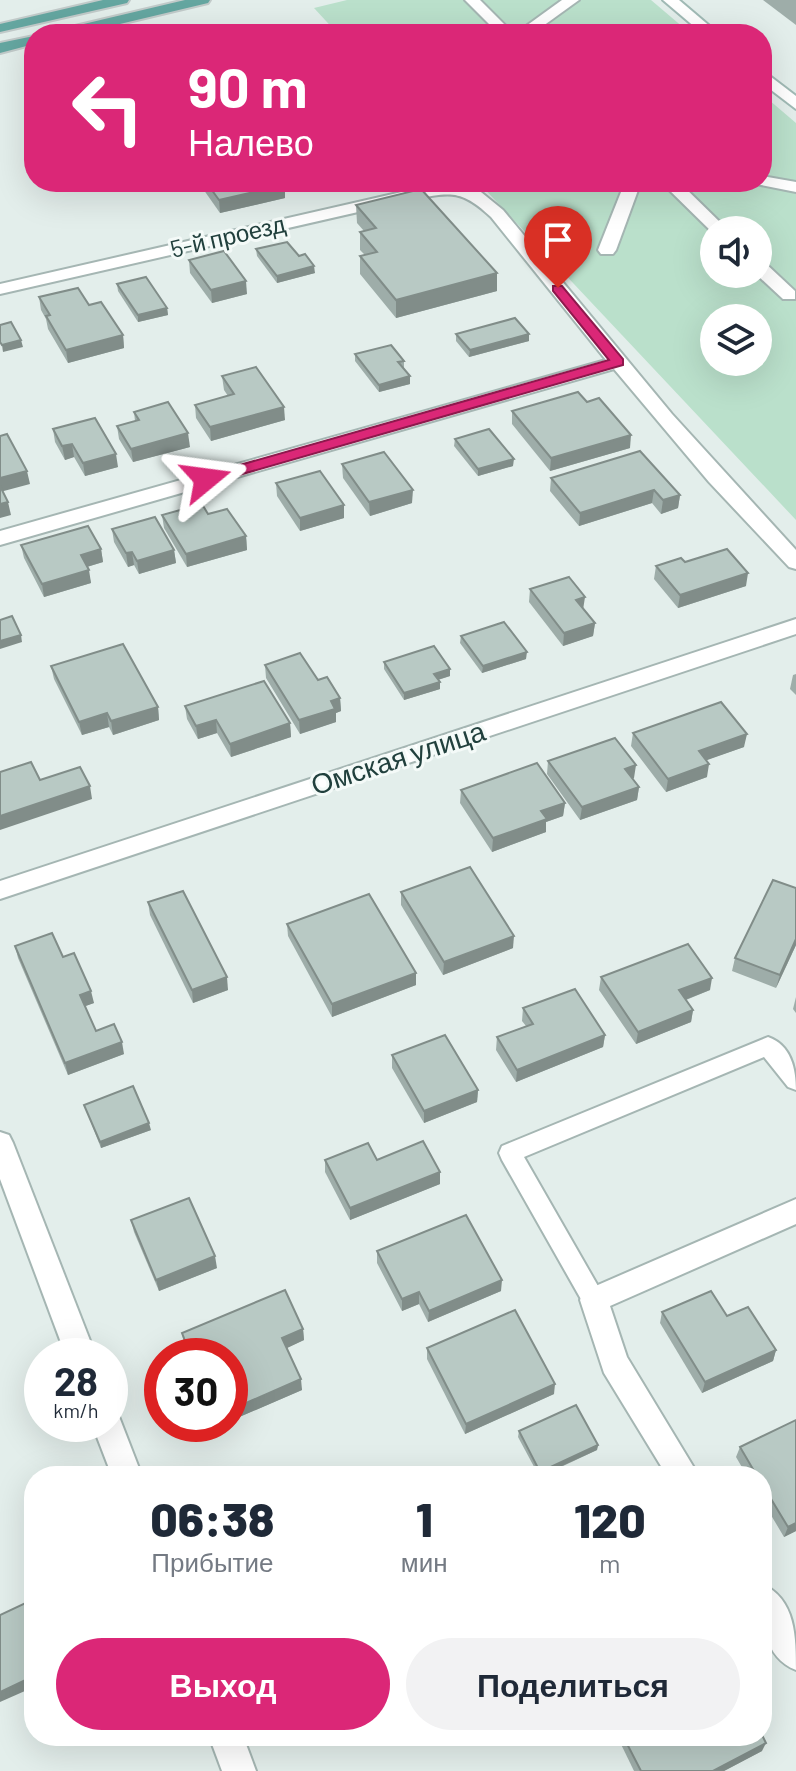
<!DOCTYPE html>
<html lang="ru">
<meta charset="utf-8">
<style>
body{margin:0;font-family:Barlow,sans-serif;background:#f2f2f3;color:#1f2937;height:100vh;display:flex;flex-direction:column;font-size:30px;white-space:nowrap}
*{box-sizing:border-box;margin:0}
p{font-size:26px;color:#747a83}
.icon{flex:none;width:44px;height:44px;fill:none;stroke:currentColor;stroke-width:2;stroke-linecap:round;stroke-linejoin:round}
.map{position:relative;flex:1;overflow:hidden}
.panel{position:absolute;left:24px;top:1466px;width:748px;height:280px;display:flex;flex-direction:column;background:#fff;border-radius:32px;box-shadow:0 8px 32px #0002}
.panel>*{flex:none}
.banner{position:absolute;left:24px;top:24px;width:748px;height:168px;border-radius:32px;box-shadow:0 8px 32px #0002;background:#db2777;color:#fff;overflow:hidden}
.controls{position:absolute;left:700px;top:216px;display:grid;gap:16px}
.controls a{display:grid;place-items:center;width:72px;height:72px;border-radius:50%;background:#fff;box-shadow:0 8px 32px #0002;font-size:40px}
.speed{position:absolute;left:24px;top:1338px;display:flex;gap:16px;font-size:40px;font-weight:700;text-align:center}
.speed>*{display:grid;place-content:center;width:104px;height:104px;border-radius:50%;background:#fff;box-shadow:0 8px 32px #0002;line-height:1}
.speed small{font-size:20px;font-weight:400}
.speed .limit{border:12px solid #d22;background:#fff;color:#111}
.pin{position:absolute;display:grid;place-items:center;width:68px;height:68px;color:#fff;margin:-82px -34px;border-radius:50% 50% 50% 0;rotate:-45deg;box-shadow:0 0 8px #0007}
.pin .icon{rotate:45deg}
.me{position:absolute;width:88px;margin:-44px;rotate:74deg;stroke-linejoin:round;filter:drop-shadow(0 0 6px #0008)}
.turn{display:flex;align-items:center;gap:28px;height:168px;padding:0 32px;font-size:36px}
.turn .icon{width:104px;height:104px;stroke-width:2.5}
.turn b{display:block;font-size:56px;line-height:68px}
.eta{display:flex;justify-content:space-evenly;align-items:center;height:136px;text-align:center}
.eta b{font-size:48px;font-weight:800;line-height:56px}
.button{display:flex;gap:16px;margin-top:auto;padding:16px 32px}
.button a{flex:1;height:92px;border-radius:48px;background:#db2777;color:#fff;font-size:32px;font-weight:800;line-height:92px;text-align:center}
.button a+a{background:#f2f2f3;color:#1f2937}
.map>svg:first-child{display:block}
</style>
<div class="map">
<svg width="796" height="1771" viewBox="0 0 796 1771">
<rect width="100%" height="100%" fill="#e3eeeb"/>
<g fill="#bae0cb" fill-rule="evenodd">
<path d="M347,0H651L691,34H338L314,8Z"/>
<path d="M762,94L796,123V520L478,182H762ZM714,230H758V274H714ZM714,318H758V362H714Z"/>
</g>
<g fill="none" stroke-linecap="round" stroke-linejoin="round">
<g stroke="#a5b6b3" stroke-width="4">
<path id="lane" d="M768,1037C791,1045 796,1069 796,1090L788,1087L764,1057L524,1157L606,1300L602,1308L594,1311L586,1308L502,1160L499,1153L502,1146Z"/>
</g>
<g stroke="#a5b6b3" stroke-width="4">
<g id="street">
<path d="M465,0H480L514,34H499Z"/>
<path d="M562,0H579L532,34H515Z"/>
<path d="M395,29L414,31L416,34H388Z"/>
<path d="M762,176L796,182V192L756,184L754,182H762Z"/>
<path d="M625,182H641L616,250L613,254H601L598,250Z"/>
<path d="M661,182H679L728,230H714V234Z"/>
<path d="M450,184L476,188L503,210L672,414L796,550V569L789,567L709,482L614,369L0,545V531L606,360L491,217C462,190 452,192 415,199L0,294V284L415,189Z"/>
<path d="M758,261L764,262L795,291V299H783L756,274Z"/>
<path d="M796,619V634L0,899V881Z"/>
<path d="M0,1132L9,1135L13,1143L96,1356H66L0,1179Z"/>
<path d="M796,1199V1224L610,1306L627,1357L699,1476H667L604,1373L580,1300L584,1291Z"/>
<path d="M110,1411L118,1414L142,1476H112L92,1424H110Z"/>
<path d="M762,1584C796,1599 796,1638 796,1670C761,1656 762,1616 762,1584Z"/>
<path d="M209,1736H243L256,1771H222Z"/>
</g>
</g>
<g stroke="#a0bab5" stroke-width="4">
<g id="secondary">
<path d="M663,0H679L719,34H703Z"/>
<path d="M762,70L796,96V109L762,83Z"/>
</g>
</g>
<g stroke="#c1cac9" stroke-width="4">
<g id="primary">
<path d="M103,0H129L127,3L0,32V24Z"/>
<path d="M185,0H210L208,3L78,34H52L54,31Z"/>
<path d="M34,36V44L0,53V43Z"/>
</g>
</g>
<use href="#lane" fill="#fff" fill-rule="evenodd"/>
<use href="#street" fill="#fff" fill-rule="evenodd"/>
<use href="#secondary" fill="#fff" fill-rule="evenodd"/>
<use href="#primary" fill="#64a6a0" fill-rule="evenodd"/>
</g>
<g fill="#9eada9">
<path d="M763,0H796V25Z"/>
<path d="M200,182H282L285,185V198L220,213L201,186Z"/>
<path d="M356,205L497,273V291L396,318L360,274V256L365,255L360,250V232L364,231L357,223Z"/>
<path d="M256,249L299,256L315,273L277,283L257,256Z"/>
<path d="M189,260L247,294L212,303L190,273Z"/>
<path d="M117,284L167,308L168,315L138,322L118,291Z"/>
<path d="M39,297L123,335L124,348L68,363L48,329L46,319L41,310Z"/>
<path d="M456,334H529V341L469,357L456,341Z"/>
<path d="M355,354L404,361V368H403L410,384L379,392L355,361Z"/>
<path d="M222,376L285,420L211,441L196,418L195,405L228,396L224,390Z"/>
<path d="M587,402L630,448L550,471L512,424V411Z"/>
<path d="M134,412L190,447L133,462L119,439L117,426L135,421Z"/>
<path d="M53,429L118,467L85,476L74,457L65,460L55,442Z"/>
<path d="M455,439L513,466L478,476L454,446Z"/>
<path d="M640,451L680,495L678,508L661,514L652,503L579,526L550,491L551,478Z"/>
<path d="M342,464L412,503L370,516L343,478Z"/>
<path d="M276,483L344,518L300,531L277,496Z"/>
<path d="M208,514L246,536L247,550L187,567L164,528L162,515Z"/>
<path d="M112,529L174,550L176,563L139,574L134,565L128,567L114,542Z"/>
<path d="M21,545L101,549L103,562L87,567L91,583L44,597L24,558Z"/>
<path d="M685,562L746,586L678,608L654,579L656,566Z"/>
<path d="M530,589L583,609L595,623L593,636L563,646L529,602Z"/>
<path d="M461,636L526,659L482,673L460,643Z"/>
<path d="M384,662L450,669V676L438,680L440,689L404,700L384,669Z"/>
<path d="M265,665L318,680L340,698L341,711L336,713V722L300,734L266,678Z"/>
<path d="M51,666L158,707L159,720L113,735L109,727L82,735L54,679Z"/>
<path d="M796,674V695L790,689L793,675Z"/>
<path d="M185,706L290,723L291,737L231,757L217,733L198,739L187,719Z"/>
<path d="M633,733L744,747L706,760L707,777L666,792L631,746Z"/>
<path d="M548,761L634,778L633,779L639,787L637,800L580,820L547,774Z"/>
<path d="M461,790L565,803L563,816L546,822V832L492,852L460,803Z"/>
<path d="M796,888V945L776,988L732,971L735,958Z"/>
<path d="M401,892L513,948L443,975L401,905Z"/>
<path d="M148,902L228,990L193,1003L150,915Z"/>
<path d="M287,924L416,985L332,1017L288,936Z"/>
<path d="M15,946L63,957L94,1003L85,1006L96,1031L124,1054L68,1075L18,958Z"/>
<path d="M601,977L710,990L686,1000L693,1010L691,1022L636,1044L599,990Z"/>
<path d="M796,997V1013L793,1009Z"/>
<path d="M523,1008L605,1035L603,1047L516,1082L496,1050L497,1037L526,1026L522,1021Z"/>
<path d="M392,1055L478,1090L477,1102L424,1123L392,1068Z"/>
<path d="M84,1105L151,1130L101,1148Z"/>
<path d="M325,1160H377L440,1172V1184L350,1220L325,1172Z"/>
<path d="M131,1220L217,1268L159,1291L134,1232Z"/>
<path d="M377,1251L501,1291L428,1322L419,1304L402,1311L377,1263Z"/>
<path d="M662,1312L727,1316L776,1350L773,1361L702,1393L660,1323Z"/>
<path d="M303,1329L304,1340L286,1348L302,1390L230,1421V1356H189L184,1344L182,1333Z"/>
<path d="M427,1348L554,1394L465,1434L427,1359Z"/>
<path d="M796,1420V1531L784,1537L762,1500V1476H747L736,1457L740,1447Z"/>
<path d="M519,1431L598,1445L597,1450L542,1476H539L518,1437Z"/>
<path d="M617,1736H762V1751L724,1771H634Z"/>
</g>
<g fill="#818d89">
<path d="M285,185V198L220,213L219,200Z"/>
<path d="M314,266L315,273L277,283V276Z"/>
<path d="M497,273V291L396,318V300Z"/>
<path d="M246,281L247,294L212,303L211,290Z"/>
<path d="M167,308L168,315L138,322V315Z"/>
<path d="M529,334V341L469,357L470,350Z"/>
<path d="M123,335L124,348L68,363L66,350Z"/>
<path d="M21,340L23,347L3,352L2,345Z"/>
<path d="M410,376V384L379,392V385Z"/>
<path d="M284,407L285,420L211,441L210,427Z"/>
<path d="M188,433L190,447L133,462L131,449Z"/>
<path d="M631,435L630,448L550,471L551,458Z"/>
<path d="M72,444L74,457L65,460L62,446Z"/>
<path d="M116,454L118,467L85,476L83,463Z"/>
<path d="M514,459L513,466L478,476V469Z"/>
<path d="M27,471L30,484L0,492V478Z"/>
<path d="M413,490L412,503L370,516L369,502Z"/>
<path d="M654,490L652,503L579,526L580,513Z"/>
<path d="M680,495L678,508L661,514L663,500Z"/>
<path d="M8,502L11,515L0,518V504Z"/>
<path d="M344,505V518L300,531V518Z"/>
<path d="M246,536L247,550L187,567L186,554Z"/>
<path d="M101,549L103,562L83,568L81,555Z"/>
<path d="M174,550L176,563L139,574L137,561Z"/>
<path d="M132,552L134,565L128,567L126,553Z"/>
<path d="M89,570L91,583L44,597L42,584Z"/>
<path d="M748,573L746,586L678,608L680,595Z"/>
<path d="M585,597L583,610L576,600Z"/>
<path d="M595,623L593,636L563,646L564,633Z"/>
<path d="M21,635L22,642L0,649V641Z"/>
<path d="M527,652L526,659L482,673L483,666Z"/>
<path d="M450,669V676L434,681V674Z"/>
<path d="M440,682V689L404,700V693Z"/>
<path d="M340,698L341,711L336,713V722L300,734L299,720L331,701Z"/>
<path d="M158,707L159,720L113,735L111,721Z"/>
<path d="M107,713L109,727L82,735L79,722Z"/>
<path d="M216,720L217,733L198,739L196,726Z"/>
<path d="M290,723L291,737L231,757L230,744Z"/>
<path d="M747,734L744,747L696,764L699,751Z"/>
<path d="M709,764L707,777L666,792L668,779Z"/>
<path d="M636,765L634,778L623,782L625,769Z"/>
<path d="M90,786L92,799L0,830V816Z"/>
<path d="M639,787L637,800L580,820L582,807Z"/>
<path d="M565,803L563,816L546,822V832L492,852L493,838L541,811Z"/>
<path d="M514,936L513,948L443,975L444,962Z"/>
<path d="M796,939V945L776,988L780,975Z"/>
<path d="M416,973V985L332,1017V1004Z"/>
<path d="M227,977L228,990L193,1003L192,990Z"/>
<path d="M712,978L710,990L677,1003L679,990Z"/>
<path d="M91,991L94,1003L83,1007L80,995Z"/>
<path d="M693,1010L691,1022L636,1044L638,1032Z"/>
<path d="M605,1035L603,1047L516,1082L517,1070Z"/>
<path d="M122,1042L124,1054L68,1075L65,1063Z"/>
<path d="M478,1090L477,1102L424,1123V1111Z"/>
<path d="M149,1123L151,1130L101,1148L100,1142Z"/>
<path d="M440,1172V1184L350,1220V1208Z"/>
<path d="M215,1256L217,1268L159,1291L156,1280Z"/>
<path d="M502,1280L501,1291L428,1322L429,1311Z"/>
<path d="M419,1292V1304L402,1311V1299Z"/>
<path d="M303,1329L304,1340L283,1350L282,1338Z"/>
<path d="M776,1350L773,1361L702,1393L705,1382Z"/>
<path d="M301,1379L302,1390L230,1421V1410Z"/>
<path d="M555,1384L554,1394L465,1434L466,1424Z"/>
<path d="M598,1445L597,1450L540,1476V1472Z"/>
<path d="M796,1523V1531L784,1537L788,1527Z"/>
<path d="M34,1676V1687L0,1702V1692Z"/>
<path d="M766,1743L762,1751L724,1771H713Z"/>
</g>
<g fill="#b8c9c4" stroke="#818d89" stroke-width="2">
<path d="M206,182H282L285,185L219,200Z"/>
<path d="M421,189L497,273L396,300L360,256L377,252L360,232L376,228L356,205Z"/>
<path d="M287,242L299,256L305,254L314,266L277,276L256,249Z"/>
<path d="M224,251L246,281L211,290L189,260Z"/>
<path d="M146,277L167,308L138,315L117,284Z"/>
<path d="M78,288L89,305L101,302L123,335L66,350L46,316L50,315L39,297Z"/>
<path d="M515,318L529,334L470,350L456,334Z"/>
<path d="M11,322L21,340L2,345L0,342V325Z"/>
<path d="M391,345L404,361L398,362L410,376L379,385L355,354Z"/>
<path d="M256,367L284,407L210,427L195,405L234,394L222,376Z"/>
<path d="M578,392L587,402L599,398L631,435L551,458L512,411Z"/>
<path d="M168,402L188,433L131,449L117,426L139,420L134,412Z"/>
<path d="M95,418L116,454L83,463L72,444L62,446L53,429Z"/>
<path d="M489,429L514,459L478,469L455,439Z"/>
<path d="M7,434L27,471L0,478V436Z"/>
<path d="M640,451L680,495L663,500L654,490L580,513L551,478Z"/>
<path d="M384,452L413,490L369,502L342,464Z"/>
<path d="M320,471L344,505L300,518L276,483Z"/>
<path d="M0,486L8,502L0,504Z"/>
<path d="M202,504L208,514L227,509L246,536L186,554L162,515Z"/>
<path d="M155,517L174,550L137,561L132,552L126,553L112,529Z"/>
<path d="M88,526L101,549L81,555L89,570L42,584L21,545Z"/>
<path d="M727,549L748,573L680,595L656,566L681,558L685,562Z"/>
<path d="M569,577L585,597L576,600L595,623L564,633L530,589Z"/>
<path d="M12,616L21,635L0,641V620Z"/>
<path d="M504,622L527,652L483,666L461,636Z"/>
<path d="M123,644L158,707L111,721L107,713L79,722L51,666Z"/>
<path d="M434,646L450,669L434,674L440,682L404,693L384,662Z"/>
<path d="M300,653L318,680L327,677L340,698L331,701L335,709L299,720L265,665Z"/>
<path d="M264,681L290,723L230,744L216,720L196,726L185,706Z"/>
<path d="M721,702L747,734L699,751L709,764L668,779L633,733Z"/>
<path d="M615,738L636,765L625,769L639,787L582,807L548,761Z"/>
<path d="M31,762L40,780L80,767L90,786L0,816V772Z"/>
<path d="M537,763L565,803L541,811L547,819L493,838L461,790Z"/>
<path d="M470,867L514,936L444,962L401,892Z"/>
<path d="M773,880L796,888V939L780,975L735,958Z"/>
<path d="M183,891L227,977L192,990L148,902Z"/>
<path d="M369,894L416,973L332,1004L287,924Z"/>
<path d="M52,933L63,957L74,953L91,991L80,995L96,1031L114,1024L122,1042L65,1063L15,946Z"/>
<path d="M688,944L712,978L679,990L693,1010L638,1032L601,977Z"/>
<path d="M575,989L605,1035L517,1070L497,1037L533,1024L523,1008Z"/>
<path d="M445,1035L478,1090L424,1111L392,1055Z"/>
<path d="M133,1086L149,1123L100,1142L84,1105Z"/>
<path d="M423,1141L440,1172L350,1208L325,1160L368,1143L377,1160Z"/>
<path d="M189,1198L215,1256L156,1280L131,1220Z"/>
<path d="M466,1215L502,1280L429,1311L419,1292L402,1299L377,1251Z"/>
<path d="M285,1290L303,1329L282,1338L301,1379L230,1410V1356H191L182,1333Z"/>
<path d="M711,1291L727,1316L748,1307L776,1350L705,1382L662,1312Z"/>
<path d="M515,1310L555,1384L466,1424L427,1348Z"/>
<path d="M576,1405L598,1445L540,1472L519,1431Z"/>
<path d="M796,1420V1523L788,1527L762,1484V1476H757L740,1447Z"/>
<path d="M34,1599V1676L0,1692V1615Z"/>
<path d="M762,1735L766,1743L713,1771H641L623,1736Z"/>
</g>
<path fill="#db2777" stroke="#8e194d" stroke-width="2" d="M553,286H562L623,359V365L211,483H201L199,479L201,476L609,360L553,291Z"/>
<g text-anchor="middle" stroke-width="6" stroke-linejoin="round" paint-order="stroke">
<g font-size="24" fill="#21403d" stroke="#f4faf8">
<text transform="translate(228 237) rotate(-13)" y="8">5-й проезд</text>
</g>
<g font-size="28" fill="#21403d" stroke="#f4faf8">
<text transform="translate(398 758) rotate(-18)" y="10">Омская улица</text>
</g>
</g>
</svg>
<div class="controls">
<a><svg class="icon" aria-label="sound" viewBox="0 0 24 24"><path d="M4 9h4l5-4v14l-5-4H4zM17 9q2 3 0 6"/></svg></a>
<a><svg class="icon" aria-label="layers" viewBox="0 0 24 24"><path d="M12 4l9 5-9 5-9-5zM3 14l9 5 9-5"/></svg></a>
</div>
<div class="speed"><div>28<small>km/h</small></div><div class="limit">30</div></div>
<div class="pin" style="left:558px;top:288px;background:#d93025"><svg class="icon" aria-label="arrive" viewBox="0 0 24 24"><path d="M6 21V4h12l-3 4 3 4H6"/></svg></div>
<svg class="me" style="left:206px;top:479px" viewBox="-20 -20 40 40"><path d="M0-17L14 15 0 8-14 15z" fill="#db2777" stroke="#fff" stroke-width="4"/></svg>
<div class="banner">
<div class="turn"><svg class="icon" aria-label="left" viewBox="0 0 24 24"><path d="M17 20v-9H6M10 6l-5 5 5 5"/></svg><div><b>90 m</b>Налево</div></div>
</div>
<section class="panel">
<div class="eta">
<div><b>06:38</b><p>Прибытие</p></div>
<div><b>1</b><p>мин</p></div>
<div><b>120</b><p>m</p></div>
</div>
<div class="button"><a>Выход</a><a>Поделиться</a></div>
</section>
</div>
